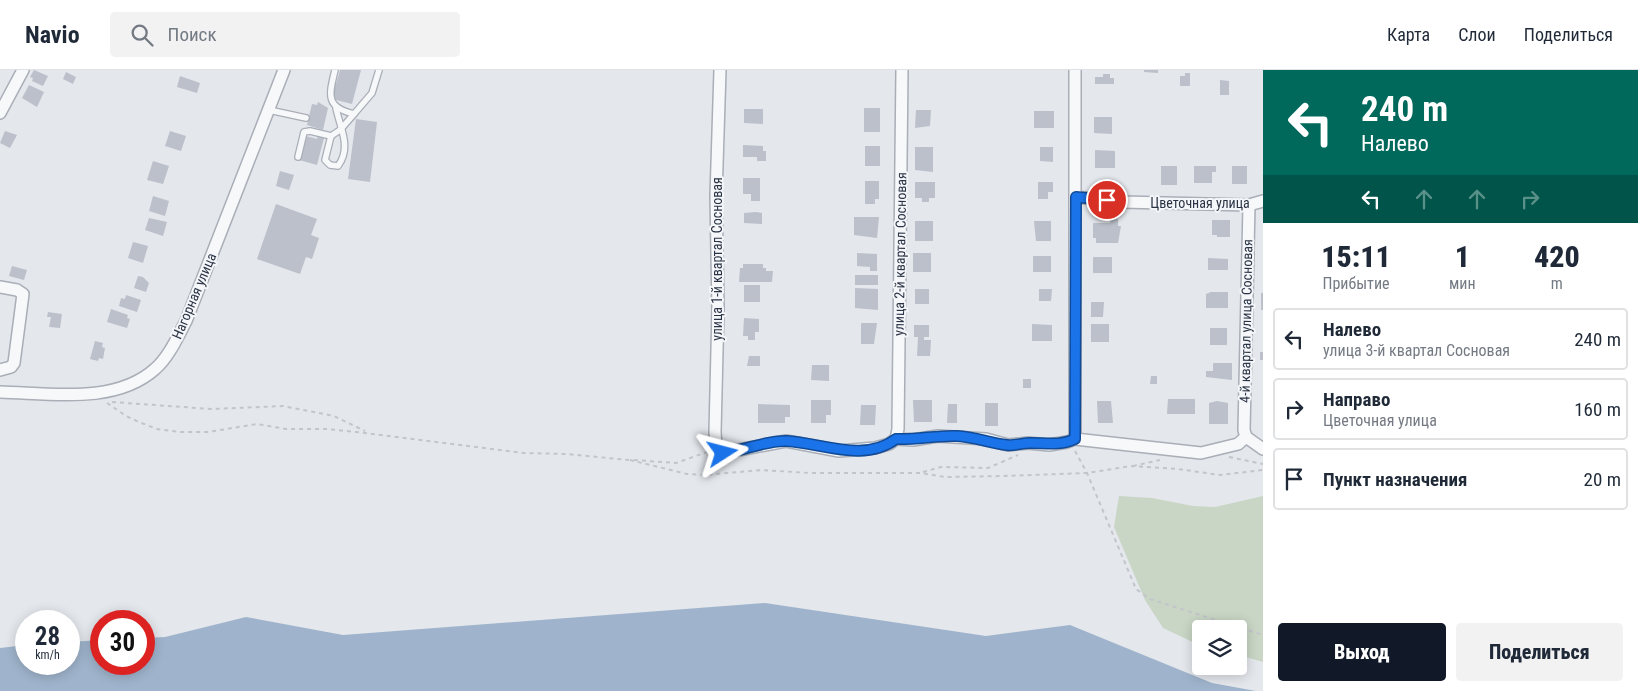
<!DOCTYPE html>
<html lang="ru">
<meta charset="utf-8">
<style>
body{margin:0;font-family:"Roboto Condensed",sans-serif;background:#f2f2f3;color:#1f2937;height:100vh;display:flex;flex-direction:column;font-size:19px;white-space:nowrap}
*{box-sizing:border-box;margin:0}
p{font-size:16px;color:#747a83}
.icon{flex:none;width:28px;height:28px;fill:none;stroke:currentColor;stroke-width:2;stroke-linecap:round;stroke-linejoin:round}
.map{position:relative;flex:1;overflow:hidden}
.sheet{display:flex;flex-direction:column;background:#fff;width:375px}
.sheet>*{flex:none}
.top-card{background:#00695c;color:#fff;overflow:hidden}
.tools{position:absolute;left:1192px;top:550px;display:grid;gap:10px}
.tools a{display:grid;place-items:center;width:55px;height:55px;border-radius:5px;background:#fff;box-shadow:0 2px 12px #0003;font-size:25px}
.speed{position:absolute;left:15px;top:540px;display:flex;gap:10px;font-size:25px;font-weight:700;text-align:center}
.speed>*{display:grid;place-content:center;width:65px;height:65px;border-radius:50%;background:#fff;box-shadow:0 2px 12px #0003;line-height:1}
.speed small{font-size:12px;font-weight:400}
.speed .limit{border:8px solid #d22;background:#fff;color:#111}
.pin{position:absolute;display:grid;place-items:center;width:42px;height:42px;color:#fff;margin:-21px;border:2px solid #fff;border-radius:50%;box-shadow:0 1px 5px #0007}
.me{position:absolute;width:55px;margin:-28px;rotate:81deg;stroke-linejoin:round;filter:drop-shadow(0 0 4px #0008)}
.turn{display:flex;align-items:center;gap:18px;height:105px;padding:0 15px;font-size:22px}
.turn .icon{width:65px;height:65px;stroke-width:2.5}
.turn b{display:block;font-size:35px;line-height:42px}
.lanes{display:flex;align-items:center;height:48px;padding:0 15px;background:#0003;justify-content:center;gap:25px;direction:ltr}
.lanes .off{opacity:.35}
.eta{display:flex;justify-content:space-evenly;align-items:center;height:85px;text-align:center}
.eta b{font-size:30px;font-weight:800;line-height:35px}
.action{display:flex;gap:10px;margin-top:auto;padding:10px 15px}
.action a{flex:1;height:58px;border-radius:5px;background:#111827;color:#fff;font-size:20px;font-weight:800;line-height:58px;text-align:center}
.action a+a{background:#f2f2f3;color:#1f2937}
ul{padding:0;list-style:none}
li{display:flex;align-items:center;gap:15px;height:62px;margin:0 10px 8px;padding:0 5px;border:2px solid #e0e1e3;border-radius:5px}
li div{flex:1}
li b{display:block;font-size:19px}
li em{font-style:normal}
header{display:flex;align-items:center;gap:30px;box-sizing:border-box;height:70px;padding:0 25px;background:#fff;border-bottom:1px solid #e0e1e3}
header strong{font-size:24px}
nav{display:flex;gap:28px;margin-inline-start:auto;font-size:18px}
.search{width:350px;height:45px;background:#f2f2f3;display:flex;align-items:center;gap:12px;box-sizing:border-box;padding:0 18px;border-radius:5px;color:#747a83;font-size:19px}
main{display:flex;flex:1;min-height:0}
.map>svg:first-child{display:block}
</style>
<header>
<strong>Navio</strong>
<div class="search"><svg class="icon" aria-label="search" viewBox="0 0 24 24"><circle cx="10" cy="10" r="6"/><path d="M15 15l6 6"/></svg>Поиск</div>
<nav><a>Карта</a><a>Слои</a><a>Поделиться</a></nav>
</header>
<main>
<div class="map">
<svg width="1263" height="621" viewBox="0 0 1263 621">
<rect width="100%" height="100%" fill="#e4e7ec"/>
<path fill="#c9d6c5" d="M1119,426L1152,428L1193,436L1215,437L1263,426V592L1239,585V559H1201V576L1163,558L1145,530L1114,457Z"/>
<path fill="#9fb4cc" d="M765,533L986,566L1070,555L1212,613L1256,621H0V578L26,575V594H69V572L101,570V594H144V568L165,567L246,547L343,565Z"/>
<g fill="#bbc0ca">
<path d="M34,0L48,6L43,16L32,11L33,8L30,7Z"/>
<path d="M340,0H361L352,34L332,29Z"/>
<path d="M1144,0H1158V3L1144,2Z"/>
<path d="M66,2L76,7L73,14L63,9Z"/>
<path d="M1185,3H1190V16H1180V6H1185Z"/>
<path d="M1103,4H1110V8H1114V14H1095V7H1103Z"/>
<path d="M180,6L200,13L197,23L177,17Z"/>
<path d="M1220,10L1229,11V25H1220Z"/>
<path d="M29,15L44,22L37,37L22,28Z"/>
<path d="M318,32L328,38L323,60L307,55L312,34L317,35Z"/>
<rect x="864" y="38" width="16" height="24"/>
<path d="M744,39H763V54L744,53Z"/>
<path d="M916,40H931L930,56L915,58Z"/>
<rect x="1034" y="41" width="20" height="17"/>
<path d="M1094,47H1112V64L1094,63Z"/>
<path d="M356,49L377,52L370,112L348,109Z"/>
<path d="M5,61L17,65L10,78L0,73Z"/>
<path d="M170,61L186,66L181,81L165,76Z"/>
<path d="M306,66L317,69L318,66L324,68L317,95L299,90Z"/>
<path d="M743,75L763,76V81H766V91H757V87H743Z"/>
<rect x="865" y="76" width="15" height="20"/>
<path d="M915,77H933V102L915,100Z"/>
<path d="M1040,77H1053V92L1040,91Z"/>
<path d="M1095,80L1115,81V98H1095Z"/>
<path d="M153,91L169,96L163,114L147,110Z"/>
<rect x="1161" y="96" width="16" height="19"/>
<path d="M1194,96H1216V102H1212V113H1194Z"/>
<rect x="1232" y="96" width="15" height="18"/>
<path d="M280,101L294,105L289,120L276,116Z"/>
<path d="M743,108H760V131H751V124H743Z"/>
<path d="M865,111H879V129H875V134H865Z"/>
<path d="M915,112H935V128H929V132H922V128H915Z"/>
<path d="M1038,112H1053V122H1048V129H1038Z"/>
<path d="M153,126L169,131L165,146L149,141Z"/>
<path d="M276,134L317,149L311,165L319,168L312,189L306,187L300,204L257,189Z"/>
<path d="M756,142L762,143V154L744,153V143Z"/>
<path d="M854,147H879L877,168L854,165Z"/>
<path d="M149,148L167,152L163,166L145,160Z"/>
<path d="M1110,148L1118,149V156H1121L1118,173H1096V168H1093V153H1110Z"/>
<path d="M1212,150H1230V167H1217V165H1212Z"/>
<rect x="915" y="151" width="18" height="20"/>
<path d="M1034,151H1051V171H1036Z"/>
<path d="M133,172L148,176L143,193L128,188Z"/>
<path d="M857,183L877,184V201H870V197L857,196Z"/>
<rect x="913" y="183" width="18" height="19"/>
<rect x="1033" y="186" width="18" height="16"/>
<rect x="1093" y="187" width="19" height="16"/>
<path d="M1208,188L1228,189V200H1208Z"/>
<path d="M743,194H763V198H766V201H773L772,212H739L740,198H743Z"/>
<path d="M12,196L27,200L24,210L9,206Z"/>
<rect x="855" y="205" width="23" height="10"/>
<path d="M138,206L143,207L149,213L146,222L134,218Z"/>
<rect x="744" y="215" width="16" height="17"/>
<path d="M855,218L878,219V240L855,238Z"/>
<rect x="915" y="219" width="14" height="15"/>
<path d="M1039,219H1052L1051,231H1039Z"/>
<path d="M1211,222H1228V238H1206V224Z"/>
<rect x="1261" y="223" width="2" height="17"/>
<path d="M126,225L141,230L137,242L119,236L121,228L125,229Z"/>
<path d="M1091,232H1104L1103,247H1091Z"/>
<path d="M111,239L128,245L127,248L130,249L127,258L107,252Z"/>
<path d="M48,242L62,244L60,258L49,257L51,247H47Z"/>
<path d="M744,248L759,249V262H755V270H748V266H743Z"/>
<path d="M861,253H877L874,274H861Z"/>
<path d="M1032,254L1052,255V271H1032Z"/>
<rect x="1091" y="254" width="18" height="18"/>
<path d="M914,255H929V267H924V270H931L930,286H917L918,267H914Z"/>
<rect x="1210" y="258" width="17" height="17"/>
<path d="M95,271L103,273L102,277L105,278L103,289L99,288L98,291L90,289Z"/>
<rect x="1260" y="282" width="3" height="8"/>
<path d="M749,286H760V296H747Z"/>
<path d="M1213,293H1232V310L1206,307V301H1213Z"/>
<path d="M812,295H829V311L811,310Z"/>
<path d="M1151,306H1157V314H1150Z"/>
<rect x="1023" y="309" width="8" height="9"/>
<path d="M1168,329H1195V344H1167Z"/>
<path d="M811,330H831V345H826V353H811Z"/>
<path d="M913,330H932V352H914Z"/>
<path d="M1097,331H1111L1113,353H1098Z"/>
<path d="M1217,331L1228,333V354H1209V333Z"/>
<rect x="985" y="333" width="13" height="23"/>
<path d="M758,334L790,335V347H785V353H758Z"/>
<path d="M948,334H957V353H947Z"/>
<path d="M861,335H876L875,355H860Z"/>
</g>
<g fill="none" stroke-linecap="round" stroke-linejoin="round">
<g stroke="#a9aeb7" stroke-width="8">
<g id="service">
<path d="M335,0C329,25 325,37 354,44L372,23L379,0"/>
<path d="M269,40L306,48"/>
<path d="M331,66L340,60L354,44"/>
<path d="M298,87L304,62L310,61L331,66L325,90L330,95L338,96C352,77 340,58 336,38"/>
</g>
</g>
<g stroke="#a9aeb7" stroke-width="14">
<g id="minor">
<path d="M720,0L716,126L718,239L715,362L716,377L723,383L786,371L839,381L875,378L889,374L896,369L913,370L938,366L986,369L1008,375L1028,373L1049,375L1067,372L1075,369L1201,383L1238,374L1246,367"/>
<path d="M1075,0V369"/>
<path d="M0,43L23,0"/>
<path d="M1076,127L1122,132L1249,135L1263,131"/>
<path d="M0,217L17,220L23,224L14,293L11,297L0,300"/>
<path d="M0,322C49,323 115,335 155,299C169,287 178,266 186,251L284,0"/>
<path d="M1246,367L1244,360L1249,135"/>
<path d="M1246,367L1263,379"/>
<path d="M896,369L898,359L902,0"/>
</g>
</g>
<g stroke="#c2c5cb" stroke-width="2" stroke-dasharray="4 4" stroke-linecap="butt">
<path d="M112,332L211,339L283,336L334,346L365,361"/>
<path d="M107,333L126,346L139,352L157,359L180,362H208L257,354L286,359H327L356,362L524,383L566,384L629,390"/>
<path d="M1075,381L1087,403L1136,519L1150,529L1263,565"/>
<path d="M1229,387L1263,394"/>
<path d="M630,390L687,404L704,405L762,400L810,403H921L945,407L1004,406L1087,403L1131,396L1178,399L1220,405L1263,400"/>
<path d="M634,390L676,393L707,382"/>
<path d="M1133,396L1160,390"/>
<path d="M923,402L941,397L988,398L1018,385"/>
</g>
<use href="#service" stroke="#f7f8fa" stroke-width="5.5"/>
<use href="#minor" stroke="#f7f8fa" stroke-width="11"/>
</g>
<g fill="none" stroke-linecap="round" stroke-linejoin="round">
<g stroke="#114b97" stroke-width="12">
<path id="route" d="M723,383C744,381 766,370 787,371C822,373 864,393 896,369C917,370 937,365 957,366C975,367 990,373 1007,375C1014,376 1022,373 1030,373C1046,373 1060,376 1075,369L1076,127L1107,130"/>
</g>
<use href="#route" stroke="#1a73e8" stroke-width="9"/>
</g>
<g text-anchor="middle" stroke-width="4" stroke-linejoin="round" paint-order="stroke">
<g font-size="14" fill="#2b3445" stroke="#f4f6f9">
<text x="1200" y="138">Цветочная улица</text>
<text transform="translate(900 184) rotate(-89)" y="5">улица 2-й квартал Сосновая</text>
<text transform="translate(717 189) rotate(-90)" y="5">улица 1-й квартал Сосновая</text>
<text transform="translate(194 226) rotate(-67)" y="5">Нагорная улица</text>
<text transform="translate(1246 251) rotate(-89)" y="5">4-й квартал улица Сосновая</text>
</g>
</g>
</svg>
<div class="tools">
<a><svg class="icon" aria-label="layers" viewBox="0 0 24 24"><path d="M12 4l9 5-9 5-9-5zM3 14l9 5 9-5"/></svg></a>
</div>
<div class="speed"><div>28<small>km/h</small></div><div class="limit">30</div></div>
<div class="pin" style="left:1107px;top:130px;background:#d93025"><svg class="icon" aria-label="arrive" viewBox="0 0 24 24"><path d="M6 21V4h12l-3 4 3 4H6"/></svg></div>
<svg class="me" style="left:723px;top:383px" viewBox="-20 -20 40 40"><path d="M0-17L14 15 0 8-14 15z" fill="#1a73e8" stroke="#fff" stroke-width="4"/></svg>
</div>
<section class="sheet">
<div class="top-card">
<div class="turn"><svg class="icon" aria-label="left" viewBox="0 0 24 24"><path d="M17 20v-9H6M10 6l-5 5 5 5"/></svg><div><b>240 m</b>Налево</div></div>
<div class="lanes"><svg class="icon" aria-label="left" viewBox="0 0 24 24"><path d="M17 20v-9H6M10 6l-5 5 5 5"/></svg><svg class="icon off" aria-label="ahead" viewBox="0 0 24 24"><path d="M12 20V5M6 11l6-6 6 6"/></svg><svg class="icon off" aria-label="ahead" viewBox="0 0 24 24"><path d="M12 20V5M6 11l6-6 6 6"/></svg><svg class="icon off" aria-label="right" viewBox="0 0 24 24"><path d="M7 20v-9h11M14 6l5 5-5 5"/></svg></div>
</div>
<div class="eta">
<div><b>15:11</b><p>Прибытие</p></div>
<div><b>1</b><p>мин</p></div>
<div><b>420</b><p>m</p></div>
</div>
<ul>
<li><svg class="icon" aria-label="left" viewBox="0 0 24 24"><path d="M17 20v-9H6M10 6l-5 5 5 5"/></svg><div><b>Налево</b><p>улица 3-й квартал Сосновая</p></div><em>240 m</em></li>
<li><svg class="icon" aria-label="right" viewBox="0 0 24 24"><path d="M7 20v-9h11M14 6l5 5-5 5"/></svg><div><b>Направо</b><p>Цветочная улица</p></div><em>160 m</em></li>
<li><svg class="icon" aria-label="arrive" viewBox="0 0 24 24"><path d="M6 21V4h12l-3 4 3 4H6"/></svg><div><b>Пункт назначения</b></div><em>20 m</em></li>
</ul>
<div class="action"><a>Выход</a><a>Поделиться</a></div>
</section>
</main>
